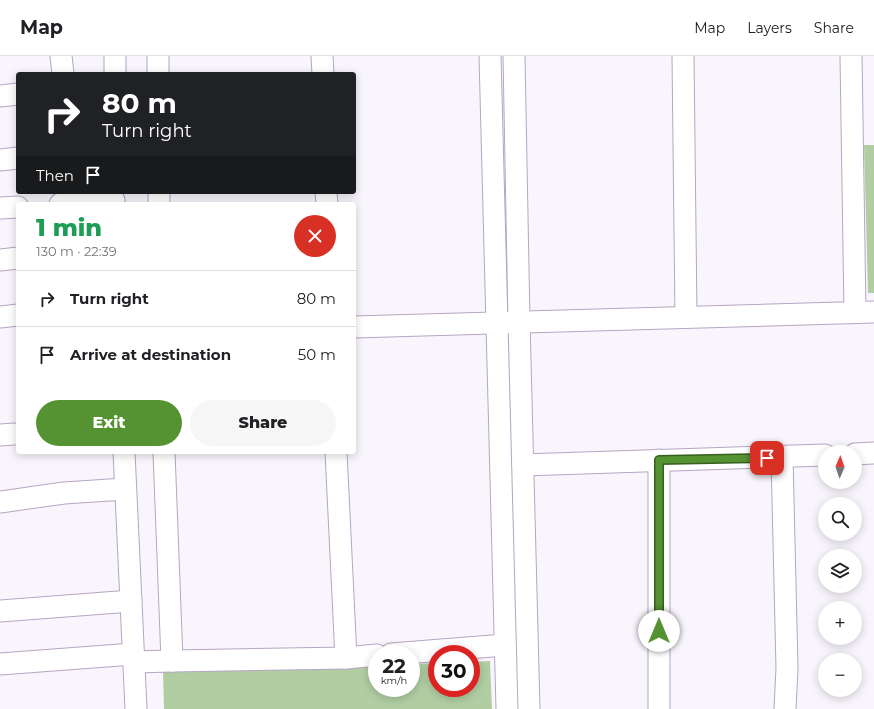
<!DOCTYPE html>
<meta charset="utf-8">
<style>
body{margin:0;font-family:Montserrat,sans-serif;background:#f6f6f6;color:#202124;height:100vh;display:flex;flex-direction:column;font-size:15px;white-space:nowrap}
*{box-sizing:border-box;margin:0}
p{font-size:13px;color:#757577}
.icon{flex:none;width:22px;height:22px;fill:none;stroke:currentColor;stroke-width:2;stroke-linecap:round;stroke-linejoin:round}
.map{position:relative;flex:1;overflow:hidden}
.panel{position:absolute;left:16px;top:146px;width:340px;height:252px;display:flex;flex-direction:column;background:#fff;border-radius:4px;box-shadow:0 2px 10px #0003}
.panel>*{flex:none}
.banner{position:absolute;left:16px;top:16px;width:340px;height:122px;border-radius:4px;box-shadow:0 2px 10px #0003;background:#202124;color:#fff;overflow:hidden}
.needle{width:26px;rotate:2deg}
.buttons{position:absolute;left:818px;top:389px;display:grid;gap:8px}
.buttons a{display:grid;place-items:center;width:44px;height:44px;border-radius:50%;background:#fff;box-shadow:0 2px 10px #0003;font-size:20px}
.speed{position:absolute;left:368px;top:589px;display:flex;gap:8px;font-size:20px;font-weight:700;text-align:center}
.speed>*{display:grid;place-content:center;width:52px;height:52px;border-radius:50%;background:#fff;box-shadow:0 2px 10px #0003;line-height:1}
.speed small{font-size:10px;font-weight:400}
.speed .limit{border:6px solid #d22;background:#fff;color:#111}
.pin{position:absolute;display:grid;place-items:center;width:34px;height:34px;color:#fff;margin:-17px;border-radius:8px;box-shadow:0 2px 6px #0006}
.me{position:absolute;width:44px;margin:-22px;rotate:0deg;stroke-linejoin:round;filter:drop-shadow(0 0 3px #0008)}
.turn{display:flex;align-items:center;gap:14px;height:84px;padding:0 20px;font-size:18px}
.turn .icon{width:52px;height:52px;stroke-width:2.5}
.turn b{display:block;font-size:28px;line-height:34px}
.then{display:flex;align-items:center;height:38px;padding:0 20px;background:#0003;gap:8px;font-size:15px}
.round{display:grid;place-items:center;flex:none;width:42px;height:42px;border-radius:21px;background:#f6f6f6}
.summary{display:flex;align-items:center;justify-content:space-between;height:68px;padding:0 20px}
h1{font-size:24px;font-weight:800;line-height:30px;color:#1e9e55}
.button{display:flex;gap:8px;margin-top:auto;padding:8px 20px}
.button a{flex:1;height:46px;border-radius:24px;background:#559232;color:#fff;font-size:16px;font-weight:800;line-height:46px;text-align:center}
.button a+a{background:#f6f6f6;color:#202124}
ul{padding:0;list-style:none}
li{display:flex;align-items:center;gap:12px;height:56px;padding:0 20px;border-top:1px solid #e0e0e0}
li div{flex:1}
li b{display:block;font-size:15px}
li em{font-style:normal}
header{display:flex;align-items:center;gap:24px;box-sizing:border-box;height:56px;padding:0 20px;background:#fff;border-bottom:1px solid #e0e0e0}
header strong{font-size:19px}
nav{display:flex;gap:22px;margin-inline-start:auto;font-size:14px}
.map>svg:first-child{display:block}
</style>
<header>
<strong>Map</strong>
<nav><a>Map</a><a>Layers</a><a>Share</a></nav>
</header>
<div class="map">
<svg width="874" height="653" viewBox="0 0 874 653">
<rect width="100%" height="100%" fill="#f9f5fc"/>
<g fill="#b1cea3">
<path d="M864,89H874V237H868Z"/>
<path d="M490,605L492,653H164L163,616L377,609V632H411V608L437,607V632H471V606Z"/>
</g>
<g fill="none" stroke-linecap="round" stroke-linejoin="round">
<g stroke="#b6a5c3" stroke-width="23">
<g id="minor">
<path d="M61,0L63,18"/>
<path d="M158,0V18"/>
<path d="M322,0L323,18"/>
<path d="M490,0L507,653"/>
<path d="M514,0L519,266L529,653"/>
<path d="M683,0L686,261"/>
<path d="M851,0L855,256"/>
<path d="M115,18V0"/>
<path d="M0,40L18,38"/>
<path d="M0,104L18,102"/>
<path d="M159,136V148"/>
<path d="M326,136L327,148"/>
<path d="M60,148L114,144"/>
<path d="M0,152L18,151"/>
<path d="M0,204L18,202"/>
<path d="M0,261L18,259"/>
<path d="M354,271L874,256"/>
<path d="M0,379L14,378"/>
<path d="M124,396L136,653"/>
<path d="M164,396L172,605L346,602L377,599"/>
<path d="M336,396L346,602"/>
<path d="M855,398L874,397"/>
<path d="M782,401L787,612L785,653"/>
<path d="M523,409L825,399"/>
<path d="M0,446L64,437L125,433"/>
<path d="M0,555L131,545"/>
<path d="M391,598L505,589"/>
<path d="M134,606L172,605"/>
<path d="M0,608L133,598"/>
<path d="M659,653V404"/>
</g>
</g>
<use href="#minor" stroke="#fff" stroke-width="21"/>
</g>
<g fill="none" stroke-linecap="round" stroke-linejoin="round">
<g stroke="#375f20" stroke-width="10">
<path id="route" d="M659,575V404L767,402"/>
</g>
<use href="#route" stroke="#559232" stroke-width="7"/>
</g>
</svg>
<div class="buttons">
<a><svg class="needle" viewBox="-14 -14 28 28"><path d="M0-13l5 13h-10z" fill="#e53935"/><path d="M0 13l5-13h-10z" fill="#757577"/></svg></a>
<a><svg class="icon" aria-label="search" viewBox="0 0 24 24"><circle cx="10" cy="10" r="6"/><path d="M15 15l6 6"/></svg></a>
<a><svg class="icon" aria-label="layers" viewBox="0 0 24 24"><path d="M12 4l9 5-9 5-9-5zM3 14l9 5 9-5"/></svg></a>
<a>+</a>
<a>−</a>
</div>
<div class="speed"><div>22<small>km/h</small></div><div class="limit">30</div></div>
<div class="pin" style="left:767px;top:402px;background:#d93025"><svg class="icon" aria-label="arrive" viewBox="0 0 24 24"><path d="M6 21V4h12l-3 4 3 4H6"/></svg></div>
<svg class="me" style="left:659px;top:575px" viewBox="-20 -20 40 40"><circle r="19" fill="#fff"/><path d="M0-13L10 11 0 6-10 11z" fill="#559232"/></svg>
<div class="banner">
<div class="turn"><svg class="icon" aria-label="right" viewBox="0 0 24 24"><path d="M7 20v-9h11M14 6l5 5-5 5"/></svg><div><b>80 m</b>Turn right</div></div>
<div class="then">Then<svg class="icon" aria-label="arrive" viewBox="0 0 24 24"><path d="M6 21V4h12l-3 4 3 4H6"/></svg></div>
</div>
<section class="panel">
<div class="summary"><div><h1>1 min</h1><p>130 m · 22:39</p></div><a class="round" style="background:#d93025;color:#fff"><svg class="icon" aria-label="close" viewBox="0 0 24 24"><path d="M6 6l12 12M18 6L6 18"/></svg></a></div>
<ul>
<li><svg class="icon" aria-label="right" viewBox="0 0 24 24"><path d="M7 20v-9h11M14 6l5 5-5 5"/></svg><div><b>Turn right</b></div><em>80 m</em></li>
<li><svg class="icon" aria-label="arrive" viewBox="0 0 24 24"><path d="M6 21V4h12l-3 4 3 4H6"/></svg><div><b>Arrive at destination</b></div><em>50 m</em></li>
</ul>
<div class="button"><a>Exit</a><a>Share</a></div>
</section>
</div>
